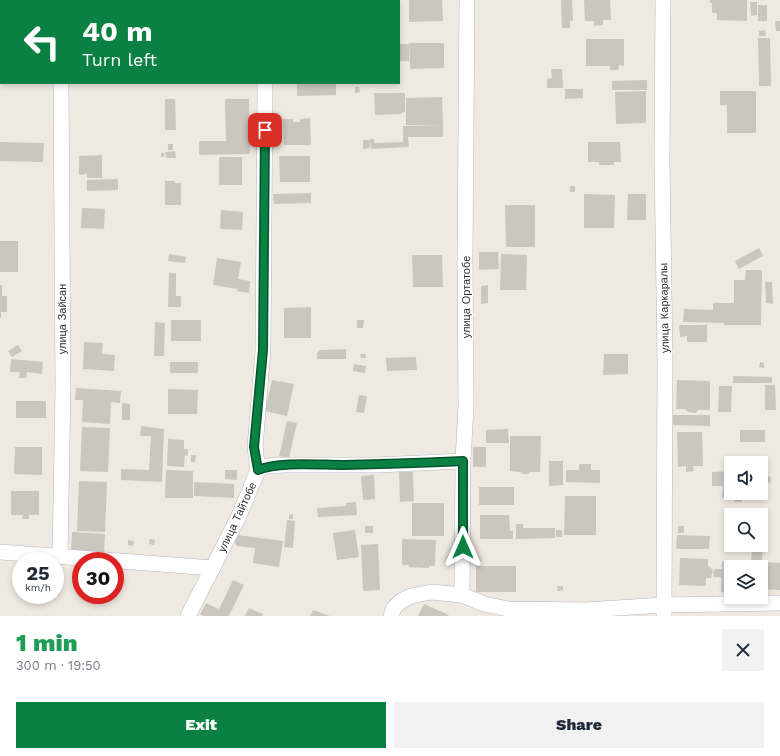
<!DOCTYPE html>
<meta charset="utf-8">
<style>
body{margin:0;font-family:"Work Sans",sans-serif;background:#f2f2f3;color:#1f2937;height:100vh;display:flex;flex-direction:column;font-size:15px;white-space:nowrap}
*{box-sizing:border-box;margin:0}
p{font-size:13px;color:#747a83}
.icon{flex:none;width:22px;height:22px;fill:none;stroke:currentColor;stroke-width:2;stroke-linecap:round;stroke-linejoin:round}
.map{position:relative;height:616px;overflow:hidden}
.sheet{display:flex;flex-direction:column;background:#fff;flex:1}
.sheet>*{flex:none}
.top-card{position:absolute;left:0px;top:0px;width:400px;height:84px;box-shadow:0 2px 6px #0003;background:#0b8043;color:#fff;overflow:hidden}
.tools{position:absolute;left:724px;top:456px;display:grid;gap:8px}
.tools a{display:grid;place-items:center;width:44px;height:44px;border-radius:0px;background:#fff;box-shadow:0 2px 6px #0003;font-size:20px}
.speed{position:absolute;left:12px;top:552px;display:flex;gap:8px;font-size:20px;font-weight:700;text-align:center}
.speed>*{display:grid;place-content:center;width:52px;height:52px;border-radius:50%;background:#fff;box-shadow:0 2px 6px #0003;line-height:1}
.speed small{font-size:10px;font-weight:400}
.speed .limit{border:6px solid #d22;background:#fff;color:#111}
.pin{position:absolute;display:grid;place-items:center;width:34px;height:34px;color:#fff;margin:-17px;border-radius:8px;box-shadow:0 2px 6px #0006}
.me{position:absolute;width:44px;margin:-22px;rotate:0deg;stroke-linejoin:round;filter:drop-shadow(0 0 3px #0008)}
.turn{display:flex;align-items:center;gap:14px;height:84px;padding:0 16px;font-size:18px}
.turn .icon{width:52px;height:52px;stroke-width:2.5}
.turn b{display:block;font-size:28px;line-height:34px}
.round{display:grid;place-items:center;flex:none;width:42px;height:42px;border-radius:0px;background:#f2f2f3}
.summary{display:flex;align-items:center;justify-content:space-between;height:68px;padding:0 16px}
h1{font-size:24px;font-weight:800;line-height:30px;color:#1e9e55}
.button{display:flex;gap:8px;margin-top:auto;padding:8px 16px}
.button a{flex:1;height:46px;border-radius:0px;background:#0b8043;color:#fff;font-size:16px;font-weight:800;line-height:46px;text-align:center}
.button a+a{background:#f2f2f3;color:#1f2937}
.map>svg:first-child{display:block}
</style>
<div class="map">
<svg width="780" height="616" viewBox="0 0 780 616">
<rect width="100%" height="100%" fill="#efe9e1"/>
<g fill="#cbc7bf">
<path d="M409,0H442L443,21L409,22Z"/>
<path d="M561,0H572L573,21H570V28H562Z"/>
<path d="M584,0H610L611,20H603V25L594,26V21H585Z"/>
<path d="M710,0H747V21L717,20V13H712V3H710Z"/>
<path d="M750,2H757V15L751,16Z"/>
<rect x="758" y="5" width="9" height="16"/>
<path d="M775,21H780V31H776Z"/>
<path d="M765,30L766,36H759V31Z"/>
<path d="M758,38H770L771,86H759Z"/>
<path d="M586,39H624V66L619,65L618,70H610V66H586Z"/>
<path d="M409,43H444V68L410,69Z"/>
<rect x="399" y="44" width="10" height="17"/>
<path d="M551,69H562L563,88H547V79L552,78Z"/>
<path d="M647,80V90H612V81Z"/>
<path d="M297,83H336V95L297,96Z"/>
<path d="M355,87H359L360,92L355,93Z"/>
<path d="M565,89H583V98L565,99Z"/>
<path d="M646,91V123L616,124L615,92Z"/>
<path d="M720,91H756V133H727V105H720Z"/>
<path d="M374,93H405V112L401,113V114L375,115Z"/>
<path d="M442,97L443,125H406V98Z"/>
<path d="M165,99H175L176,130H165Z"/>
<path d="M225,99H249L250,154L199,155V141H226Z"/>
<path d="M310,118L311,145H284L283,119H293V122H300V119Z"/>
<path d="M443,125V137H408L409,147L371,149L370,139H374V143L403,142V126Z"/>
<path d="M363,140H370V148L363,149Z"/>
<path d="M0,142L44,143L43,162L0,161Z"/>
<path d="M588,142H620L621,162H614V165H599V162H588Z"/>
<rect x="168" y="144" width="5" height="6"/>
<path d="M175,151L176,158H166L165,152Z"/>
<rect x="161" y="153" width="3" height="4"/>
<path d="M102,155V178H87V174L79,175V156Z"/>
<path d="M279,156H310V182H280Z"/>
<rect x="219" y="157" width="23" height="28"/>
<path d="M118,179V190L87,191V180Z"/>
<path d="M165,181H175V183H181V205H165Z"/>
<rect x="570" y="186" width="5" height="6"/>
<path d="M311,193V203L274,204L273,194Z"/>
<path d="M584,194L615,195L614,228H584Z"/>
<path d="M628,194H646V220H627Z"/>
<path d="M505,205H535V247H506Z"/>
<path d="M82,208L105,209L104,229L81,228Z"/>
<path d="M221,210L243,212L242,230L220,229Z"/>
<rect x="0" y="241" width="18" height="31"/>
<path d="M759,248L763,256L739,269L735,261Z"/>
<path d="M479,252H498L499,269L479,270Z"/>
<path d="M169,254L186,257L185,263L168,261Z"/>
<path d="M501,254L527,255L526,290H500Z"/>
<path d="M412,255H442L443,287H413Z"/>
<path d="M217,258L241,262L238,279L250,281L249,293L237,291L238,286L237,289L213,285Z"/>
<path d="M746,270H762L761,325H724V323L683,322L684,309L713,310V303H734V280H745Z"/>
<path d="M169,273H176V296H181V307H168Z"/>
<path d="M765,282H772L773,304L766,303Z"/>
<path d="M0,285H2V296H7V312H1V318H0Z"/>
<path d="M488,285V303L481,304V286Z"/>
<path d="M311,307V338H284V308Z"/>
<rect x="171" y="320" width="30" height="21"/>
<path d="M357,320H364L363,328H357Z"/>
<path d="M155,322L165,323L164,356H154Z"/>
<path d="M679,325H707V342H687V336L680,337Z"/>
<path d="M84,342L103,343L102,354L115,355L114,371L83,369Z"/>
<path d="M18,345L22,351L12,357L8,351Z"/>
<path d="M346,349V359H318L317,358V353L320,350Z"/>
<path d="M360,354H366V358H361Z"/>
<path d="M604,354H628V374L603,375Z"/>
<path d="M416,357L417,370L387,371L386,358Z"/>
<path d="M11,359L43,362L42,374L27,372L26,378H19L20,372H10Z"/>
<rect x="170" y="362" width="28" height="11"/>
<path d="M760,362L764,363V368L759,367Z"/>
<path d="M354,364L366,366L365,373L353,371Z"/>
<path d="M733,376L772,377V383H733Z"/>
<path d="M272,380L294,384L287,416L265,411Z"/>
<path d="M677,380L710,381V410H698L696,413L688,412L685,409H676Z"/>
<path d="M765,385H775L776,410H765Z"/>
<path d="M719,386H732L731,412H718Z"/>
<path d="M76,388L121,391L120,403L111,402L110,424L82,422L83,400H75Z"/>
<path d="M168,389L198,390L197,414H168Z"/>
<path d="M359,395L367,396L364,413L356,412Z"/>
<rect x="16" y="401" width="30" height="17"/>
<path d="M122,403L130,404V420H122Z"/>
<path d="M673,415H710V426L673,425Z"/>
<path d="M287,421L297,423L289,458L279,456Z"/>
<path d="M141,426L164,429L162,482L121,480V469L149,470L151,436H140Z"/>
<path d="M82,427L110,428L108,472L80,471Z"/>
<path d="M508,429L509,443H486V430Z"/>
<rect x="740" y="430" width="25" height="12"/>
<path d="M677,432H702L703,466H693L694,471L686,472V466L678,467Z"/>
<path d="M510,436H541L540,472H530L528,474H523L520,472L510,471Z"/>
<path d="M168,439L184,440V449H188V456L185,455L184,467L167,466Z"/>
<path d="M15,447H42V475L14,474Z"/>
<rect x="473" y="447" width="13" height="20"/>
<path d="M191,455H196L195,462H191Z"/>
<path d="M549,461H563V485L549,486Z"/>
<path d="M579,464H591V470H600V483L566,482V470H579Z"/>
<path d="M166,470L193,471V498H165Z"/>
<path d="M225,470H237V480L225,479Z"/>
<path d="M731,471V486H712V472Z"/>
<path d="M761,471H766V477L770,476L771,482L766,483V478V483H761Z"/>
<path d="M399,472H413L414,501L400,502Z"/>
<path d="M374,475L375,499L363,500L361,476Z"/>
<path d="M79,481L107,482L105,532L77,531Z"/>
<path d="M194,482L234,484V498L194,496Z"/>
<path d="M723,486L731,487V493H756V498L742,497V502H734L735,498H722Z"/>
<rect x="479" y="487" width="35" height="18"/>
<path d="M11,491H39V515H29V519H22L23,515H11Z"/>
<path d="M565,496H596V535H564Z"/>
<path d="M356,502L357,515L318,517L317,508L346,506V503Z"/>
<rect x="412" y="503" width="32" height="33"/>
<path d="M293,514V519H289V515Z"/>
<path d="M480,515H509L510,531H513V539H480Z"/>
<path d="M287,520L295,521L293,548L284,547Z"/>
<path d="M516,524H523V528H555V538L516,539Z"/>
<rect x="365" y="526" width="8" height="7"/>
<rect x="678" y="526" width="6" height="7"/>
<path d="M355,530L359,557L337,560L333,533Z"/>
<rect x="556" y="530" width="6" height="7"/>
<path d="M72,532L105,534L104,553L71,551Z"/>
<path d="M238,535L283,541L279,567L253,563L255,548L237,546L235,543V537Z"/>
<path d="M677,535L710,536L709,549H676Z"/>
<path d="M761,537H763L762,562L780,563V590L761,589L762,564L751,563L752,545H761Z"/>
<path d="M150,539L155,540L154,545L149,544Z"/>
<path d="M402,539L436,540L435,566H429V568L409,567V565H402Z"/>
<path d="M128,540L134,541L133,546L128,545Z"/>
<path d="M378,544L380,590L363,591L361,545Z"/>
<path d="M680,558L708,559V566L711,568L713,571L711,578H706V586L679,585Z"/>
<path d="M722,561L735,562V567H731V592H721V577H713L714,569H722Z"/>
<rect x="476" y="566" width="40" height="26"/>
<path d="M233,580L244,585L229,616H204L200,614L206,603L219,609Z"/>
<path d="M557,586H563V590L558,591Z"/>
<path d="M424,604L449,615L448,616H418Z"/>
<path d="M249,608L263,614L262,616H245Z"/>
<path d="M313,610L330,616H310Z"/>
</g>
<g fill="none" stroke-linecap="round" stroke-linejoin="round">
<g stroke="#b4b7c1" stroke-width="16">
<g id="minor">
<path d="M663,0L662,160L665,359L664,616"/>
<path d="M62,1V0"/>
<path d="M264,1V0"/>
<path d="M258,470L267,466L284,465H377L463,461"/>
<path d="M0,552L213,568"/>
<path d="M60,556L63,387L61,83"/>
<path d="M462,595L463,461L466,406L465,257L467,0"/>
<path d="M188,616L238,518L258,470L255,447L263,350L265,83"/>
<path d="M391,616L394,608L401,601L411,596L431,592L462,595L484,604L508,609L586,610L664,605L780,603"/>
</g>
</g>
<use href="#minor" stroke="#fff" stroke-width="15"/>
</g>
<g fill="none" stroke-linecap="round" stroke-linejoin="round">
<g stroke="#07532c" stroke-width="10">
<path id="route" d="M265,130L263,350L254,447L258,470C279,461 320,465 343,465C383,464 423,463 463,461V547"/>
</g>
<use href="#route" stroke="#0b8043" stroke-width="7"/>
</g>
<g text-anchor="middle" stroke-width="3" stroke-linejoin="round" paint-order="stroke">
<g font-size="11" fill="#2e2e2e" stroke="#fff">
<text transform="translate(466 297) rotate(-90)" y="4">улица Ортатобе</text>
<text transform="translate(664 308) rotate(-91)" y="4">улица Каркаралы</text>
<text transform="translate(62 319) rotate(-90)" y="4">улица Зайсан</text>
<text transform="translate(237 517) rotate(-65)" y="4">улица Тайтобе</text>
</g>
</g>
</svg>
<div class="tools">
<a><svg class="icon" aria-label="sound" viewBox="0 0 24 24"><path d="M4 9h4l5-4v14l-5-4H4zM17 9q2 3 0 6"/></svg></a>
<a><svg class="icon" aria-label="search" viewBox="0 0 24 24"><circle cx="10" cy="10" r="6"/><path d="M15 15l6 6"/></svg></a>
<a><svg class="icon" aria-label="layers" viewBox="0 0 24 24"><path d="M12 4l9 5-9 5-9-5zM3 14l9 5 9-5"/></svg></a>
</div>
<div class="speed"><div>25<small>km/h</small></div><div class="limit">30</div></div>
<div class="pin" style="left:265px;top:130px;background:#d93025"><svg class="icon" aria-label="arrive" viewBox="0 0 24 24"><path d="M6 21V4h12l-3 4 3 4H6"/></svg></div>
<svg class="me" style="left:463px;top:547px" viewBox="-20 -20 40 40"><path d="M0-17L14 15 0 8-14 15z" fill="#0b8043" stroke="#fff" stroke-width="4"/></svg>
<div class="top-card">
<div class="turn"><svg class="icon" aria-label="left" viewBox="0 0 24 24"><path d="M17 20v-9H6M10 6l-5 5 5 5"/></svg><div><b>40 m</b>Turn left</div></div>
</div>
</div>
<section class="sheet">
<div class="summary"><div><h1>1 min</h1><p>300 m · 19:50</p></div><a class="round"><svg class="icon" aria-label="close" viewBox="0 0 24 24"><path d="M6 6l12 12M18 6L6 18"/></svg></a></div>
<div class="button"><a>Exit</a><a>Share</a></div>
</section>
